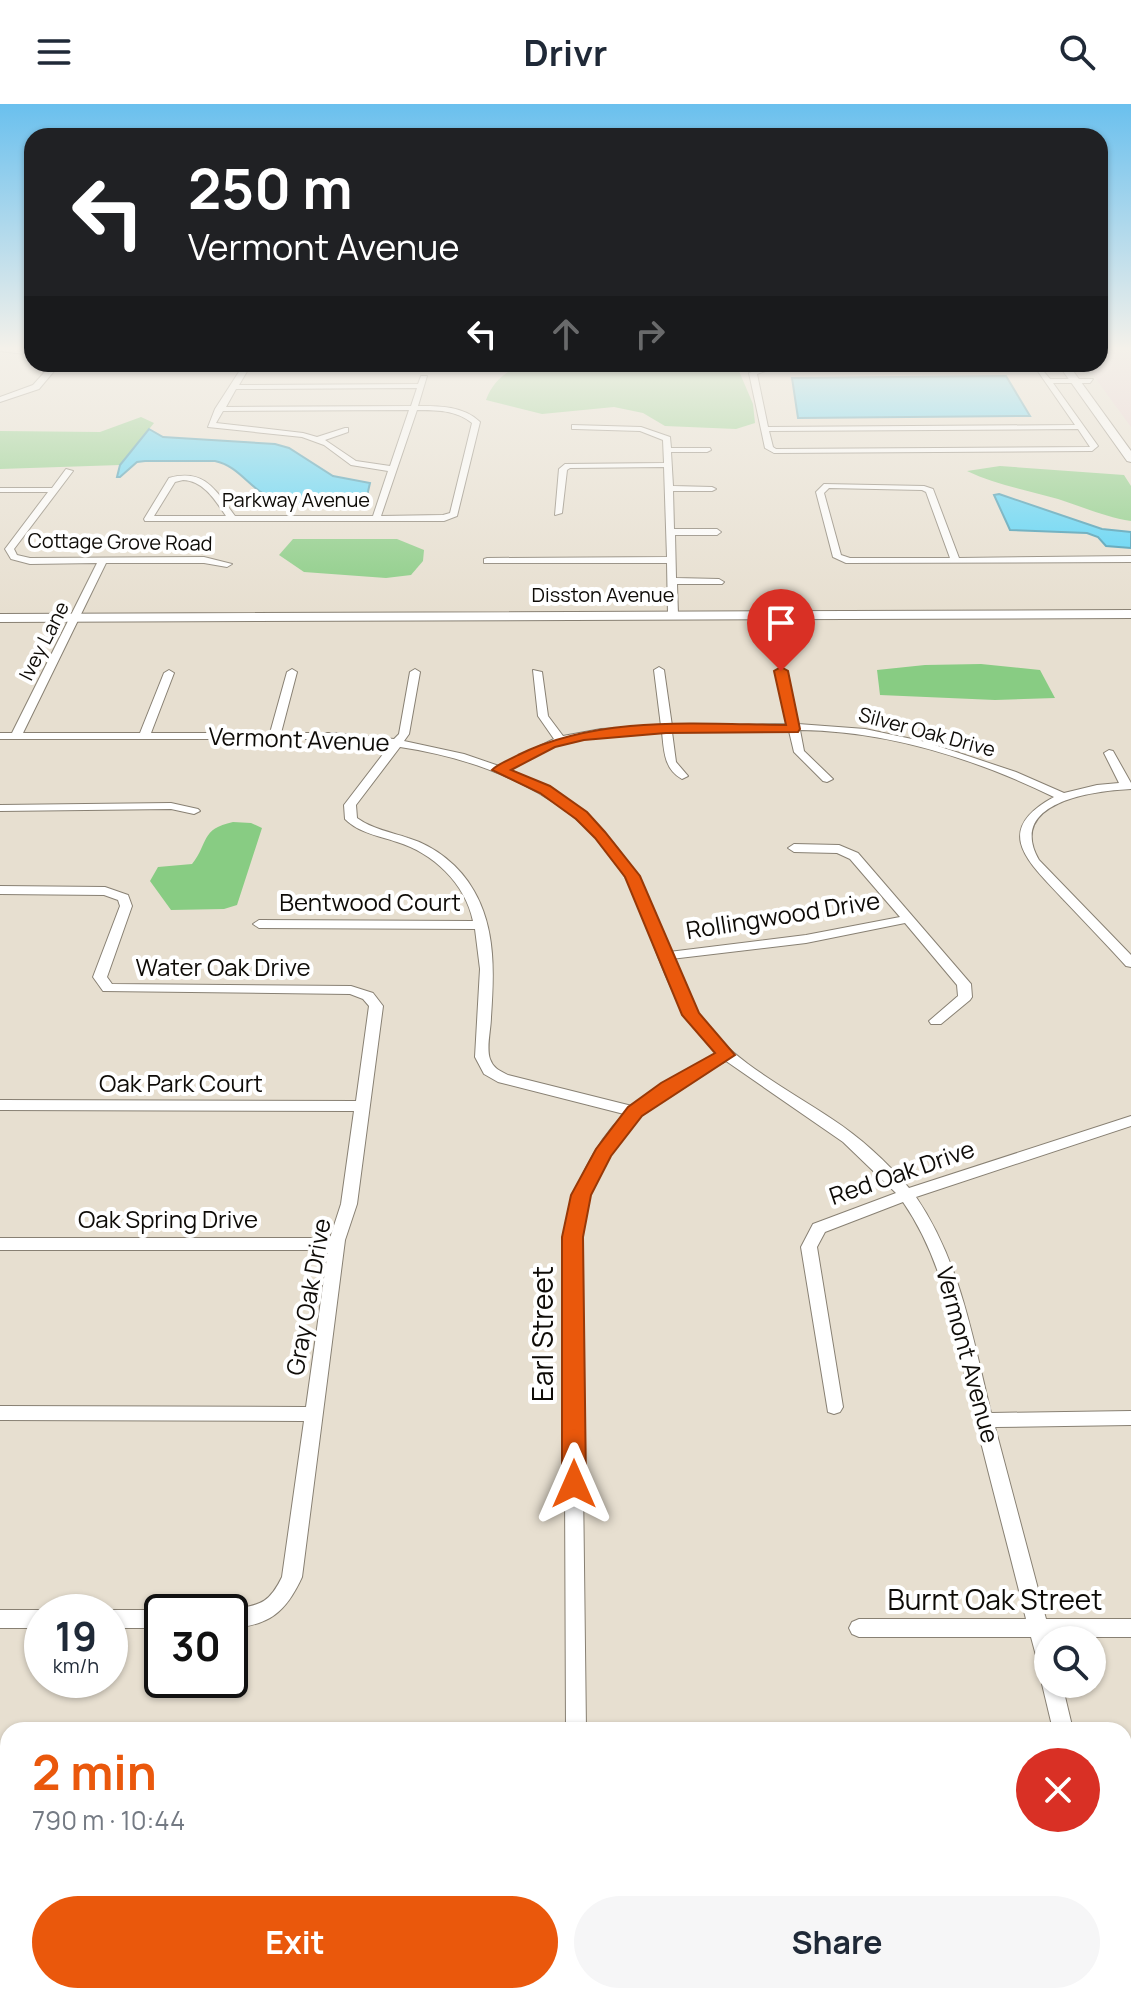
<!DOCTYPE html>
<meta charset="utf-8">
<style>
body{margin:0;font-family:Manrope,sans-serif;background:#f6f6f7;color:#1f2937;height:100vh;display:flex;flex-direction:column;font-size:30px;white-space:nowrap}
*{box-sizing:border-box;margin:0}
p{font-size:26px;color:#747a83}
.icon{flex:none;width:44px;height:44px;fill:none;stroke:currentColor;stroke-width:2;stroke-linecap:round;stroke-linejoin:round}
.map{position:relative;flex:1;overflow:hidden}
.details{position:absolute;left:0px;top:1618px;width:1132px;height:282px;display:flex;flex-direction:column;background:#fff;border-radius:24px 24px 0 0;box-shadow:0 2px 6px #0004}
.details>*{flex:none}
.guide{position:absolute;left:24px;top:24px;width:1084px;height:244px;border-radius:24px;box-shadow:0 2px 6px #0004;background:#202124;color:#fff;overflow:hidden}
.tools{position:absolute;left:1034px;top:1522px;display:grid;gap:16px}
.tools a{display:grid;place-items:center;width:72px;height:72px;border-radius:50%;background:#fff;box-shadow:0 2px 6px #0004;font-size:40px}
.speed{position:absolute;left:24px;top:1490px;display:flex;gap:16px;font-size:40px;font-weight:700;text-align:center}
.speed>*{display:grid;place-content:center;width:104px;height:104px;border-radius:50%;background:#fff;box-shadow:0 2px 6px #0004;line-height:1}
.speed small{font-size:20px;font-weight:400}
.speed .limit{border:4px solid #111;border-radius:12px;background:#fff;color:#111}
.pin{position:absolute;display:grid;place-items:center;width:68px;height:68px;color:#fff;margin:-82px -34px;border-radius:50% 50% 50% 0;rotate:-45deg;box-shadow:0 0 8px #0007}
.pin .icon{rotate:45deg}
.me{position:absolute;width:88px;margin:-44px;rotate:0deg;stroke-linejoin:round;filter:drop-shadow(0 0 6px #0008)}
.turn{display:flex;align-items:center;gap:28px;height:168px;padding:0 32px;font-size:36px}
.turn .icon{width:104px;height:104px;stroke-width:2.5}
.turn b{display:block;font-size:56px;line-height:68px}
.lanes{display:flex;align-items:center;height:76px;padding:0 32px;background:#0003;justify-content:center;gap:40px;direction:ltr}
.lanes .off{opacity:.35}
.round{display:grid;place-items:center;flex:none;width:84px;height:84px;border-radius:42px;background:#f6f6f7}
.summary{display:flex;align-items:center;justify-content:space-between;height:136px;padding:0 32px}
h1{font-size:48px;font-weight:700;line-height:60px;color:#ea580c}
.cta{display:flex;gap:16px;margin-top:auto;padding:16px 32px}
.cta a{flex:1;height:92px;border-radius:48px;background:#ea580c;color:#fff;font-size:32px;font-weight:700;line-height:92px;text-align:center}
.cta a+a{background:#f6f6f7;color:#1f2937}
header{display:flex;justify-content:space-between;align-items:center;height:104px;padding:0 32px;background:#fff;font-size:36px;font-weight:700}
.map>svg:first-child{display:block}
</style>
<header><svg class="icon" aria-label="menu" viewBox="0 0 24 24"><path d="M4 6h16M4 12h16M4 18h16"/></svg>Drivr<svg class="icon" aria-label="search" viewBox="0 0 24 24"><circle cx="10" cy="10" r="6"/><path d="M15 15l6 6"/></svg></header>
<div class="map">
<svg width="1131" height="1899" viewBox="0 0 1131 1899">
<rect width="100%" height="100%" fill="#e7dfd0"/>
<path fill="#e9ced0" d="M1100,243H1131V323L1085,260H1100Z"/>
<g fill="#88cc83">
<path d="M524,260H736L753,300L755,319L736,325L665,322L643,309L614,303L542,310L486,296C493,277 506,267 524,260Z"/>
<path d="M141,313L154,319L120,361L0,365V327L100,328Z"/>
<path d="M1000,362L1124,371L1131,382V417C1105,413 1083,403 1058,395C1028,386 996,381 967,367Z"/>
<path d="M293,435H397L424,446L423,457L411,471L386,474L304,468L279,451Z"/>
<path d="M981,560L1040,566L1055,594L995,596L880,591L877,566L925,561Z"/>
<path d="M233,718L251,719L262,724L237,801L224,805L171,806L150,777L158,763L192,760C209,739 200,725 233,718Z"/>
</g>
<g fill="#4ed2f8" stroke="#3b96b0" stroke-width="2">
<path d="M1006,272L1030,312L798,314L792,274Z"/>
<path d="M149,325L163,333L275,340L289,344L333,372L370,379L366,396C340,397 290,404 267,392C247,381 238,362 215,357H145L137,358L120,373H117L120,361Z"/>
<path d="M999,390L1102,425L1131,428V444L1106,442L1098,433L1087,429L1010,426L994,391Z"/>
</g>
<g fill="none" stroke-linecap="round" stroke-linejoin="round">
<g stroke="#888073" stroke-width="2">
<g id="minor">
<path d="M0,243L32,247V251L0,247Z"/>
<path d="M52,260H60L39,285L0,298V293L33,281Z"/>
<path d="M244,260L441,262L439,265L249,264L239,281L418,280L421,272H427L418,302C439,302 464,302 480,318L457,412L444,417H145L144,415L169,374C205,364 216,387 235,412H373L388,367L351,361L324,341L302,333L208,323L215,305ZM417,284L411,302L226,303L236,285ZM409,306L390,362L356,357L325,336L348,328V324H345L317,333L303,329L216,319L223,307ZM417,306C436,306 456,306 472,319L450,409L443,411L381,412ZM183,376C204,377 215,396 226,412H154L175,378Z"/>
<path d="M767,262H1039L1050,275H1093L1090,279H1053L1098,342L1092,347L774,349L765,344L749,269ZM768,266H1037L1075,321L768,323L757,270ZM1078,325L1090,343L776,345L773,343L769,327Z"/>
<path d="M572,321L641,323L670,333L671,344H710L711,346L707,348H671L673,382L712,383L716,385L712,387H673L674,425H717L721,428L717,431H675L676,474L719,475L724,478L722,480H677L678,511L673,514L668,511L667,459H484V455L487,454L667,453L664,363L570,364L567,366L562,409L555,411L559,365L565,360L664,359L663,336L640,327L575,325H572Z"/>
<path d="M66,365L73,367L14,445L17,451L30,454L204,453L232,460L227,463L204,459H106L23,629H140L164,569L169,566L174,569L151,629H270L287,568L292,565L297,568L281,629H332L394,635L399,630L410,568L415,565L420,568L409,630L404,637L464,650L499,662L554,635L538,612L533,566L542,568L548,612L563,632L601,625L661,622L654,566L659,563L664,566L672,622L787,620L776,567L781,564L786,567L798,620L865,625L926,638L1016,668L1064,689L1097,681L1119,679L1104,649L1109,646L1113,647L1131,679V685C1093,687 1006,698 1039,756L1131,851V863L1126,862C1105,839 1083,816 1062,794C1029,758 991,727 1054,693C976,655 887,627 800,626L804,647L833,675L827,678L823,677L794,648L789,627L672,628L676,658L688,672L682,675C664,665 664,647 662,628C630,628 597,629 566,638C547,644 527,655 509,665C604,710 634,750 669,848L806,831L900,813L850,755L837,749L794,748L788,744L794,740L839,741L858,749L971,880L972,893L970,896L941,920H931L929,917L958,892L957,881L905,819L806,839L671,855C679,876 688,898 701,915C735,959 787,985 832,1015C861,1034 887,1058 909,1084L1131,1012V1022L916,1093C960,1157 973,1235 991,1309L1131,1307V1321L995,1323L1046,1515H1131V1533H1051V1536H1048V1580H1062L1073,1626H1053L1042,1580L1048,1572L1041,1570L1031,1533H859L852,1530L849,1524L852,1518L859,1515H1026C1010,1449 992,1384 976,1318C957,1243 948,1163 903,1098L825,1128L817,1143L843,1303L840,1308L834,1310L828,1308L801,1143L813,1120L896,1089L843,1038L726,957C643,1003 597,1032 580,1133L586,1626H566L564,1133C572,1087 591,1044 624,1010L498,978L484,970L475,953L480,865L475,825L259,824L253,820L259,816L473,817C465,779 433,749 397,738C379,732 359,729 345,715L344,701L390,641L332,635H0V629H12L97,459L30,460L11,455L5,445L48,388H0V384H52ZM400,643C494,657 597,701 636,795C661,855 669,902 718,949L662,980L632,1002L508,971C500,967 493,964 490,955C486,944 491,925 491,913C494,870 496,825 474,787C460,762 435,742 408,734C391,728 372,725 357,714L356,701Z"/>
<path d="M824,380L924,382L933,385L959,454L1131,452V458L846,459L833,453L816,388ZM829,384L922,386L926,388L950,454H850L841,451L824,389Z"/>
<path d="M171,699L198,705L200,707L194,710L171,705L0,707V701Z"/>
<path d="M0,782L105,783L128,791L132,802L107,873L112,880L351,882L373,889L383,902L357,1100L345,1136L302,1473C286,1508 269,1522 230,1524V1508H225C255,1499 266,1506 282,1473L304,1317L0,1316V1302L306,1303L328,1146H0V1134H330L341,1100L354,1007L0,1006V996L356,997L369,902L363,895L350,890L103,887L93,873L120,802L118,796L104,791L0,790Z"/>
<path d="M0,1506H42L47,1508H42V1524H0Z"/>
<path d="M110,1506H162L167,1508H162V1524H110V1508H105Z"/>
<path d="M0,1654L8,1655V1675L0,1674Z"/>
<path d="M1124,1668L1131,1669V1689L1124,1688Z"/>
<path d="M1124,1867L1131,1870V1899H1117L1115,1892H1124Z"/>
<path d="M220,1892H244L243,1899H219Z"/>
<rect x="565" y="1892" width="24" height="7"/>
</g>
</g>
<g stroke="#888073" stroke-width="2">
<path id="tertiary" d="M1131,506V514L0,518V510Z"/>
</g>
<g stroke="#888073" stroke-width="2">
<path id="secondary" d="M1058,260H1068L1131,347V358L1127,357Z"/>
</g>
<use href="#minor" fill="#fff" fill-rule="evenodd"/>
<use href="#tertiary" fill="#fff" fill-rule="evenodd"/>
<use href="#secondary" fill="#fff" fill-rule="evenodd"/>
</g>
<linearGradient id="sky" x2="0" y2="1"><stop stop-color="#6ac0ee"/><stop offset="0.48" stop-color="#f4f1ea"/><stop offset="1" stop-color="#f4f1ea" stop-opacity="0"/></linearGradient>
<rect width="1131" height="509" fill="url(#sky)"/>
<path fill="#ea580c" stroke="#983908" stroke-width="2" d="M781,563L788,567L800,625L798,628L666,629L584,636L555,643L511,666L550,682L587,708L605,728L640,772L699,909L735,951L642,1012L611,1052L591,1091L583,1133L586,1380L582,1387L574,1390L566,1387L562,1380V1133L571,1091L596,1045L628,1003L661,979L715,949L682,911L625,773L595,734L576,715L540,689L492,666C499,659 509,656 518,651C599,611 697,620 786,621L774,567Z"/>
<g text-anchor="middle" stroke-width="8" stroke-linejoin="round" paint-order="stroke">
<g font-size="20" fill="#0e0b07" stroke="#fff">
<text x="296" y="403">Parkway Avenue</text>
<text transform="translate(120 438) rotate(1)" y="7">Cottage Grove Road</text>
<text x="603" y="498">Disston Avenue</text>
<text transform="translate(44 537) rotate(-63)" y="7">Ivey Lane</text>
<text transform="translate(927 628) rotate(15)" y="7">Silver Oak Drive</text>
</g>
<g font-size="24" fill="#0e0b07" stroke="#fff">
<text transform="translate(299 636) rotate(2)" y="8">Vermont Avenue</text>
<text x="370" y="807">Bentwood Court</text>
<text transform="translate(783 812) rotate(-9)" y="8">Rollingwood Drive</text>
<text x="223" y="872">Water Oak Drive</text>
<text x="181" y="988">Oak Park Court</text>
<text transform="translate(902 1069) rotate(-19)" y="8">Red Oak Drive</text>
<text x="168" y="1124">Oak Spring Drive</text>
<text transform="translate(309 1193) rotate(-80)" y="8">Gray Oak Drive</text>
<text transform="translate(967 1251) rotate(75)" y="8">Vermont Avenue</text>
</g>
<g font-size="28" fill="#0e0b07" stroke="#fff">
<text transform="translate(543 1230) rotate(-90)" y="10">Earl Street</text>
<text x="995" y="1506">Burnt Oak Street</text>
</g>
</g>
</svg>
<div class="tools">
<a><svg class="icon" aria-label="search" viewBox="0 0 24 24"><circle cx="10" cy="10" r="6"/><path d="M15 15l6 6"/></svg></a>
</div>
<div class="speed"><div>19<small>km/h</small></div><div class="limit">30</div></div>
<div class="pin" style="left:781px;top:567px;background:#d93025"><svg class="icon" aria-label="arrive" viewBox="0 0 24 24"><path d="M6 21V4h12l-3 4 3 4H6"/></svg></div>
<svg class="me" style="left:574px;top:1380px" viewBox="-20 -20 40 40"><path d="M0-17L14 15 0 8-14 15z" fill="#ea580c" stroke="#fff" stroke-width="4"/></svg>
<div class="guide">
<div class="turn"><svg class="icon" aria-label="left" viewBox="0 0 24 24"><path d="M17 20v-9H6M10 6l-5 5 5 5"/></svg><div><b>250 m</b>Vermont Avenue</div></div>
<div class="lanes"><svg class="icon" aria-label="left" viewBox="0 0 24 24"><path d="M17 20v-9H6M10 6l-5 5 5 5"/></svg><svg class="icon off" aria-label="ahead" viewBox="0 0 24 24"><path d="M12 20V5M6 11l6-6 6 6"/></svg><svg class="icon off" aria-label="right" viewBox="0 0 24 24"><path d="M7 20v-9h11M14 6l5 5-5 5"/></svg></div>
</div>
<section class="details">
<div class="summary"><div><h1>2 min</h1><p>790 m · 10:44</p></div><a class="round" style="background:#d93025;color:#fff"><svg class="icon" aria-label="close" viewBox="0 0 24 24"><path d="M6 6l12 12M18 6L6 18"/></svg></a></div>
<div class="cta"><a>Exit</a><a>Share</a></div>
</section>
</div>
